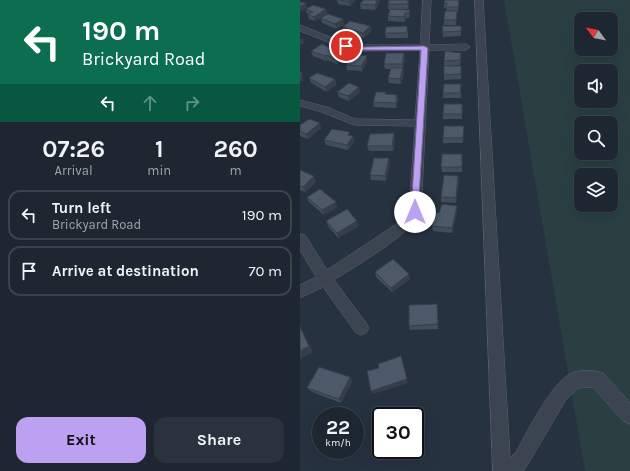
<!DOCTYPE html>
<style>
body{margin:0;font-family:Karla,sans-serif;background:#2a323d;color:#f1f3f6;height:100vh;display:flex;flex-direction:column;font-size:15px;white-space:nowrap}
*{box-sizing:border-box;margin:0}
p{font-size:13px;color:#a0a5ab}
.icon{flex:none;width:22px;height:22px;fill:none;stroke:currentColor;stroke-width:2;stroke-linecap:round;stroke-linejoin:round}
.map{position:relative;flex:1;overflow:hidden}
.drawer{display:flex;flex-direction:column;background:#1d2631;width:300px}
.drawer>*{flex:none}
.top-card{background:#0b6e4f;color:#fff;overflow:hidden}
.needle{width:26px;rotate:302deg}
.tools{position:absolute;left:274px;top:12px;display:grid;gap:8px}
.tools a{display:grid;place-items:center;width:44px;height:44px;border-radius:8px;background:#1d2631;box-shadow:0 4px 16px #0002,0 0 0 1px #3b434d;font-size:20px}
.speed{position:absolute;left:12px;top:407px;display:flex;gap:8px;font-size:20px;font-weight:700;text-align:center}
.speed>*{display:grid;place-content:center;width:52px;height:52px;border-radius:50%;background:#1d2631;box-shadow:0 4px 16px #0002,0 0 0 1px #3b434d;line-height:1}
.speed small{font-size:10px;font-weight:400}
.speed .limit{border:2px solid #111;border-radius:6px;background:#fff;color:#111}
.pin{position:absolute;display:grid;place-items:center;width:34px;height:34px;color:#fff;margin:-17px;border:2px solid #fff;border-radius:50%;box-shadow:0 1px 4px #0007}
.me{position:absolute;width:44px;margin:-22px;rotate:0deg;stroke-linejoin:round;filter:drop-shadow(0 0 3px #0008)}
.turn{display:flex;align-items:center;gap:14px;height:84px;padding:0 16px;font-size:18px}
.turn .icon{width:52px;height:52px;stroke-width:2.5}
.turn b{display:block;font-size:28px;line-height:34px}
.lanes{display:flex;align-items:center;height:38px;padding:0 16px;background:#0003;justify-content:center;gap:20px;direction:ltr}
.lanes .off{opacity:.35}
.eta{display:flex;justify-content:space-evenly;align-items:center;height:68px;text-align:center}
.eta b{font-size:24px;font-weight:700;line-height:28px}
.button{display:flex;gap:8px;margin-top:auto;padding:8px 16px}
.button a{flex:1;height:46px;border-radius:12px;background:#bca0f2;color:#111;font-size:16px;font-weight:700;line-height:46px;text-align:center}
.button a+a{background:#2a323d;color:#f1f3f6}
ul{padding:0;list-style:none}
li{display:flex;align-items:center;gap:12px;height:50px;margin:0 8px 6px;padding:0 8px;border:2px solid #3b434d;border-radius:12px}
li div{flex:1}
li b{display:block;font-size:15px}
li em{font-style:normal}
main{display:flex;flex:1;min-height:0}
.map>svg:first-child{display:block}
</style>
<main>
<section class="drawer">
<div class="top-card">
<div class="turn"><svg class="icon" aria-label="left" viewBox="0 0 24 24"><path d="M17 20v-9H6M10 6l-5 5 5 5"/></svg><div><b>190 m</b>Brickyard Road</div></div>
<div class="lanes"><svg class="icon" aria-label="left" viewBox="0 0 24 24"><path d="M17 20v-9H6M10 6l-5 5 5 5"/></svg><svg class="icon off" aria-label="ahead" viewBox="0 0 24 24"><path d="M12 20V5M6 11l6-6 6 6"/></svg><svg class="icon off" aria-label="right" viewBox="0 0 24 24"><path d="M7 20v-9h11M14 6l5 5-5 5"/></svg></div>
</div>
<div class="eta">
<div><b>07:26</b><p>Arrival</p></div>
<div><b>1</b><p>min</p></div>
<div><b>260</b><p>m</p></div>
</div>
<ul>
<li><svg class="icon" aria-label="left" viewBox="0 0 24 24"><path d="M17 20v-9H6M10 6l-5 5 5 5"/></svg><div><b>Turn left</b><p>Brickyard Road</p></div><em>190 m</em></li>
<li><svg class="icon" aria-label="arrive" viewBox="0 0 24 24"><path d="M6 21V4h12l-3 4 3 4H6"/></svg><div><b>Arrive at destination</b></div><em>70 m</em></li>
</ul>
<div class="button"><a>Exit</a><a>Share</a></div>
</section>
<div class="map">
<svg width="330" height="471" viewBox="0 0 330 471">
<rect width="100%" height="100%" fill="#273241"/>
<path fill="#293f42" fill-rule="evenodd" d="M204,0H330V471H285ZM281,19H311V49H281ZM281,71H311V101H281ZM281,123H311V153H281ZM281,175H311V205H281Z"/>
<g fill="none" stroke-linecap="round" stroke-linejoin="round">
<g stroke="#59626e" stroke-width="1">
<g id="minor">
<path d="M123,0H131L129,45L166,44L170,47L166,50H129L121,212C108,237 58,264 34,280L66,323L69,328L66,333L61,335L56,333L23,287L0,298V285L16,277L0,250V234L5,235L27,270L95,225L109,211L115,126L54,125L19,111L0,106V100L27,107L55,119L115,120L120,50L63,51L46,49L0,31V25L48,44L63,45H120Z"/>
<path d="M175,0H183L210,458L216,452C227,432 251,384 270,374C278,369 294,370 303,373L330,403V424L324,422L293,387L278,388L265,401L228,464L223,471H193Z"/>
</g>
</g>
<use href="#minor" fill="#3b4450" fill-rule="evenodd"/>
</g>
<g fill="#424d5a">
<path d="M37,0H56L50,6L38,4Z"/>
<path d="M89,0H109V4L108,9H88V4Z"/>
<path d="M159,0L158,12H157L156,25H144V20L147,11L146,8H144V3Z"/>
<path d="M80,1L75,10L61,9L60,4Z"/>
<path d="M6,9H26L27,14L44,24L37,29L22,23L21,18L15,21L9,19L8,14H7Z"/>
<path d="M110,10V15L109,18H106L105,22L88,21V16Z"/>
<path d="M70,26L71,31L64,38L44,32L43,27Z"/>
<path d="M142,26H161V36L143,37Z"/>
<path d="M108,31V38H86L85,33Z"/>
<path d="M11,51L44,59L37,64L27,60L26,61L13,56Z"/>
<path d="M61,53V55L67,56V61L62,71L47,70L46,65Z"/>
<path d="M104,53L105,58L103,69L104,73L101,84L89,83L88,78L91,69H85L84,64Z"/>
<path d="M161,58L160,65L144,66V61Z"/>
<path d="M144,66H161V79L144,80Z"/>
<path d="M9,78L35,79L36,85L27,92L11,83Z"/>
<path d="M161,89V98H143V93Z"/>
<path d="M37,92H60L49,101L39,97Z"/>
<path d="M86,94L97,95L98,100L96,108L74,107L73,102Z"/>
<path d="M162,104V119H143V114Z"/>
<path d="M0,125L21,128L8,139L0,136Z"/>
<path d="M164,126L163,143H143V138Z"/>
<path d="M94,133L95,139L93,151H69L67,146Z"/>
<path d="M51,135L54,141L48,150L26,145L24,140Z"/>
<path d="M162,154V172H142L141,167Z"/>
<path d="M90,163L86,181L71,180L70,175Z"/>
<path d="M0,170L16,182L5,192L0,190Z"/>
<path d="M159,181L156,203L141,202V197Z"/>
<path d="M7,197L37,207L24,215L9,202Z"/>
<path d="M157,211L152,233L133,231L132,226L139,213Z"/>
<path d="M26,221L59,226L38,238L28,226Z"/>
<path d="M75,272L110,279L92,292L76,277Z"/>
<path d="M137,308L138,329L110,330L109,326Z"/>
<path d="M50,377L52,381L41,403L10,391L7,388Z"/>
</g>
<g fill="#363e4a">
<path d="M50,0H56L50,6L49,2Z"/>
<path d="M77,0H80V1L75,10V5Z"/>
<path d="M108,0L109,4L108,9Z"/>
<path d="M6,3L7,8L0,12V7Z"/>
<path d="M26,9L27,14L15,21L14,17Z"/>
<path d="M110,10V15L109,18V13Z"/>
<path d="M105,13L106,18L105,22L104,17Z"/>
<path d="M43,19L44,24L37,29L35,24Z"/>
<path d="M70,26L71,31L64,38L63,33Z"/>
<path d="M3,38L4,43L0,45V39Z"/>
<path d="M104,53L105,58L103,69L104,73L101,84L100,79L103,68L102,64Z"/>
<path d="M43,54L44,59L37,64L36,59Z"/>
<path d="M26,55L27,60L26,61L25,56Z"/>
<path d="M67,56V61L62,71L61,66Z"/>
<path d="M2,72L3,77V81H0V76Z"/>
<path d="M35,79L36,85L27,92L25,87Z"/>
<path d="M59,87L60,92L49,101L48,96Z"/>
<path d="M97,95L98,100L96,108V103Z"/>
<path d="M20,123L21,128L8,139L6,134Z"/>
<path d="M94,133L95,139L93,151L92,146Z"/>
<path d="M53,136L54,141L48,150L47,145Z"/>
<path d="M89,158L90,163L86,181L85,176Z"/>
<path d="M14,176L16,182L5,192L3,187Z"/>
<path d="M158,176L159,181L156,203V198Z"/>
<path d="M36,202L37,207L24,215L22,210Z"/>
<path d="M157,206V211L152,233V228Z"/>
<path d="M57,221L59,226L38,238L37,233Z"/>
<path d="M109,274L110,279L92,292L91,288Z"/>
<path d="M0,325L13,352L0,359Z"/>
<path d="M50,377L52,381L41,403L39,399Z"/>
<path d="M107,379L108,383L73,394L71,391Z"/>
</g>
<g fill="#4d5969" stroke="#363e4a">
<path d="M40,0H50L49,2Z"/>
<path d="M63,0H77L75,5L60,4Z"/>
<path d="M89,0H108V4H88Z"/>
<path d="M145,0H159L158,7H146L147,3H144Z"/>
<path d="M0,2L6,3L0,7Z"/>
<path d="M13,5L26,9L14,17L8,14L13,12L6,9Z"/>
<path d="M90,9L110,10L109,13H105L104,17L88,16Z"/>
<path d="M145,11H157L156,20H144Z"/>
<path d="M28,14L43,19L35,24L21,18Z"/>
<path d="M50,21L70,26L63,33L43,27Z"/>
<path d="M107,26V33H85L86,27Z"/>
<path d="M142,26H161V31L143,32Z"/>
<path d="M22,44L43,54L36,59L26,55L25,56L11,51Z"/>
<path d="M145,51L161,53L160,60L144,61Z"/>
<path d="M53,52L61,53L60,55L67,56L61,66L46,65Z"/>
<path d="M86,53H104L102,64H84Z"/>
<path d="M144,66H161V74L144,75Z"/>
<path d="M91,68H103L100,79L88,78Z"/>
<path d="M0,72H2L1,76H0Z"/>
<path d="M17,73L35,79L25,87L9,78Z"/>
<path d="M49,83L59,87L48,96L37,92Z"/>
<path d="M144,84H161L160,93H143Z"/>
<path d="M76,92H86L85,94L97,95L96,103L73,102Z"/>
<path d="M144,104H162V114H143Z"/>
<path d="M9,119L20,123L6,134L0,131V125Z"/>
<path d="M144,126H164L163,138H143Z"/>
<path d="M32,129L50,132L48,135L53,136L47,145L24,140Z"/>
<path d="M94,133L92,146H67L70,134Z"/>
<path d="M142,154H162V167H141Z"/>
<path d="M74,158H89L85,176L70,175Z"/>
<path d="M0,170L14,176L3,187L0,186Z"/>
<path d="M144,175L158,176L156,198L141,197Z"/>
<path d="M20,189L36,202L22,210L7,197Z"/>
<path d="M142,204L157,206L152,228L132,226L136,212L139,213Z"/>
<path d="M47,209L57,221L37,233L26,221Z"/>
<path d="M93,259L109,274L91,288L75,272Z"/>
<path d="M137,304L138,324L109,326V305Z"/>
<path d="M0,327L9,346L0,351Z"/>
<path d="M101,356L107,379L71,391L67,371L79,368L78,364Z"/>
<path d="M19,367L50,377L39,399L7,388Z"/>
</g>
<path fill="#bca0f2" stroke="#7a689d" d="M44,44L63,47L124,46L128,48L118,214L115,215L111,212L121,50H63L44,47Z"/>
</svg>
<div class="tools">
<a><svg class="needle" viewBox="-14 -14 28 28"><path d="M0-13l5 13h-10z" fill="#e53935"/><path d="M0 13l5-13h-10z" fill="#a0a5ab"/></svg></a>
<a><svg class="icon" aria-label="sound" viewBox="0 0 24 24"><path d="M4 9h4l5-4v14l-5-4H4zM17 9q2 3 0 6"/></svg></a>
<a><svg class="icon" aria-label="search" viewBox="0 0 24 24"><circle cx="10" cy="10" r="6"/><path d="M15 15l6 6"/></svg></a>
<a><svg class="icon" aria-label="layers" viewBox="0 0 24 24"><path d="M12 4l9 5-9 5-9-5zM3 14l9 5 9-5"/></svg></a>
</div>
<div class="speed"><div>22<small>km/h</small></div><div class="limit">30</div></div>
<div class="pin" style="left:46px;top:46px;background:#d93025"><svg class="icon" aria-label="arrive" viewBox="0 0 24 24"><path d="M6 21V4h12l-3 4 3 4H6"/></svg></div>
<svg class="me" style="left:115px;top:212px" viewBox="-20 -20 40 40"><circle r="19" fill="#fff"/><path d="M0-13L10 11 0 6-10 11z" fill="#bca0f2"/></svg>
</div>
</main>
